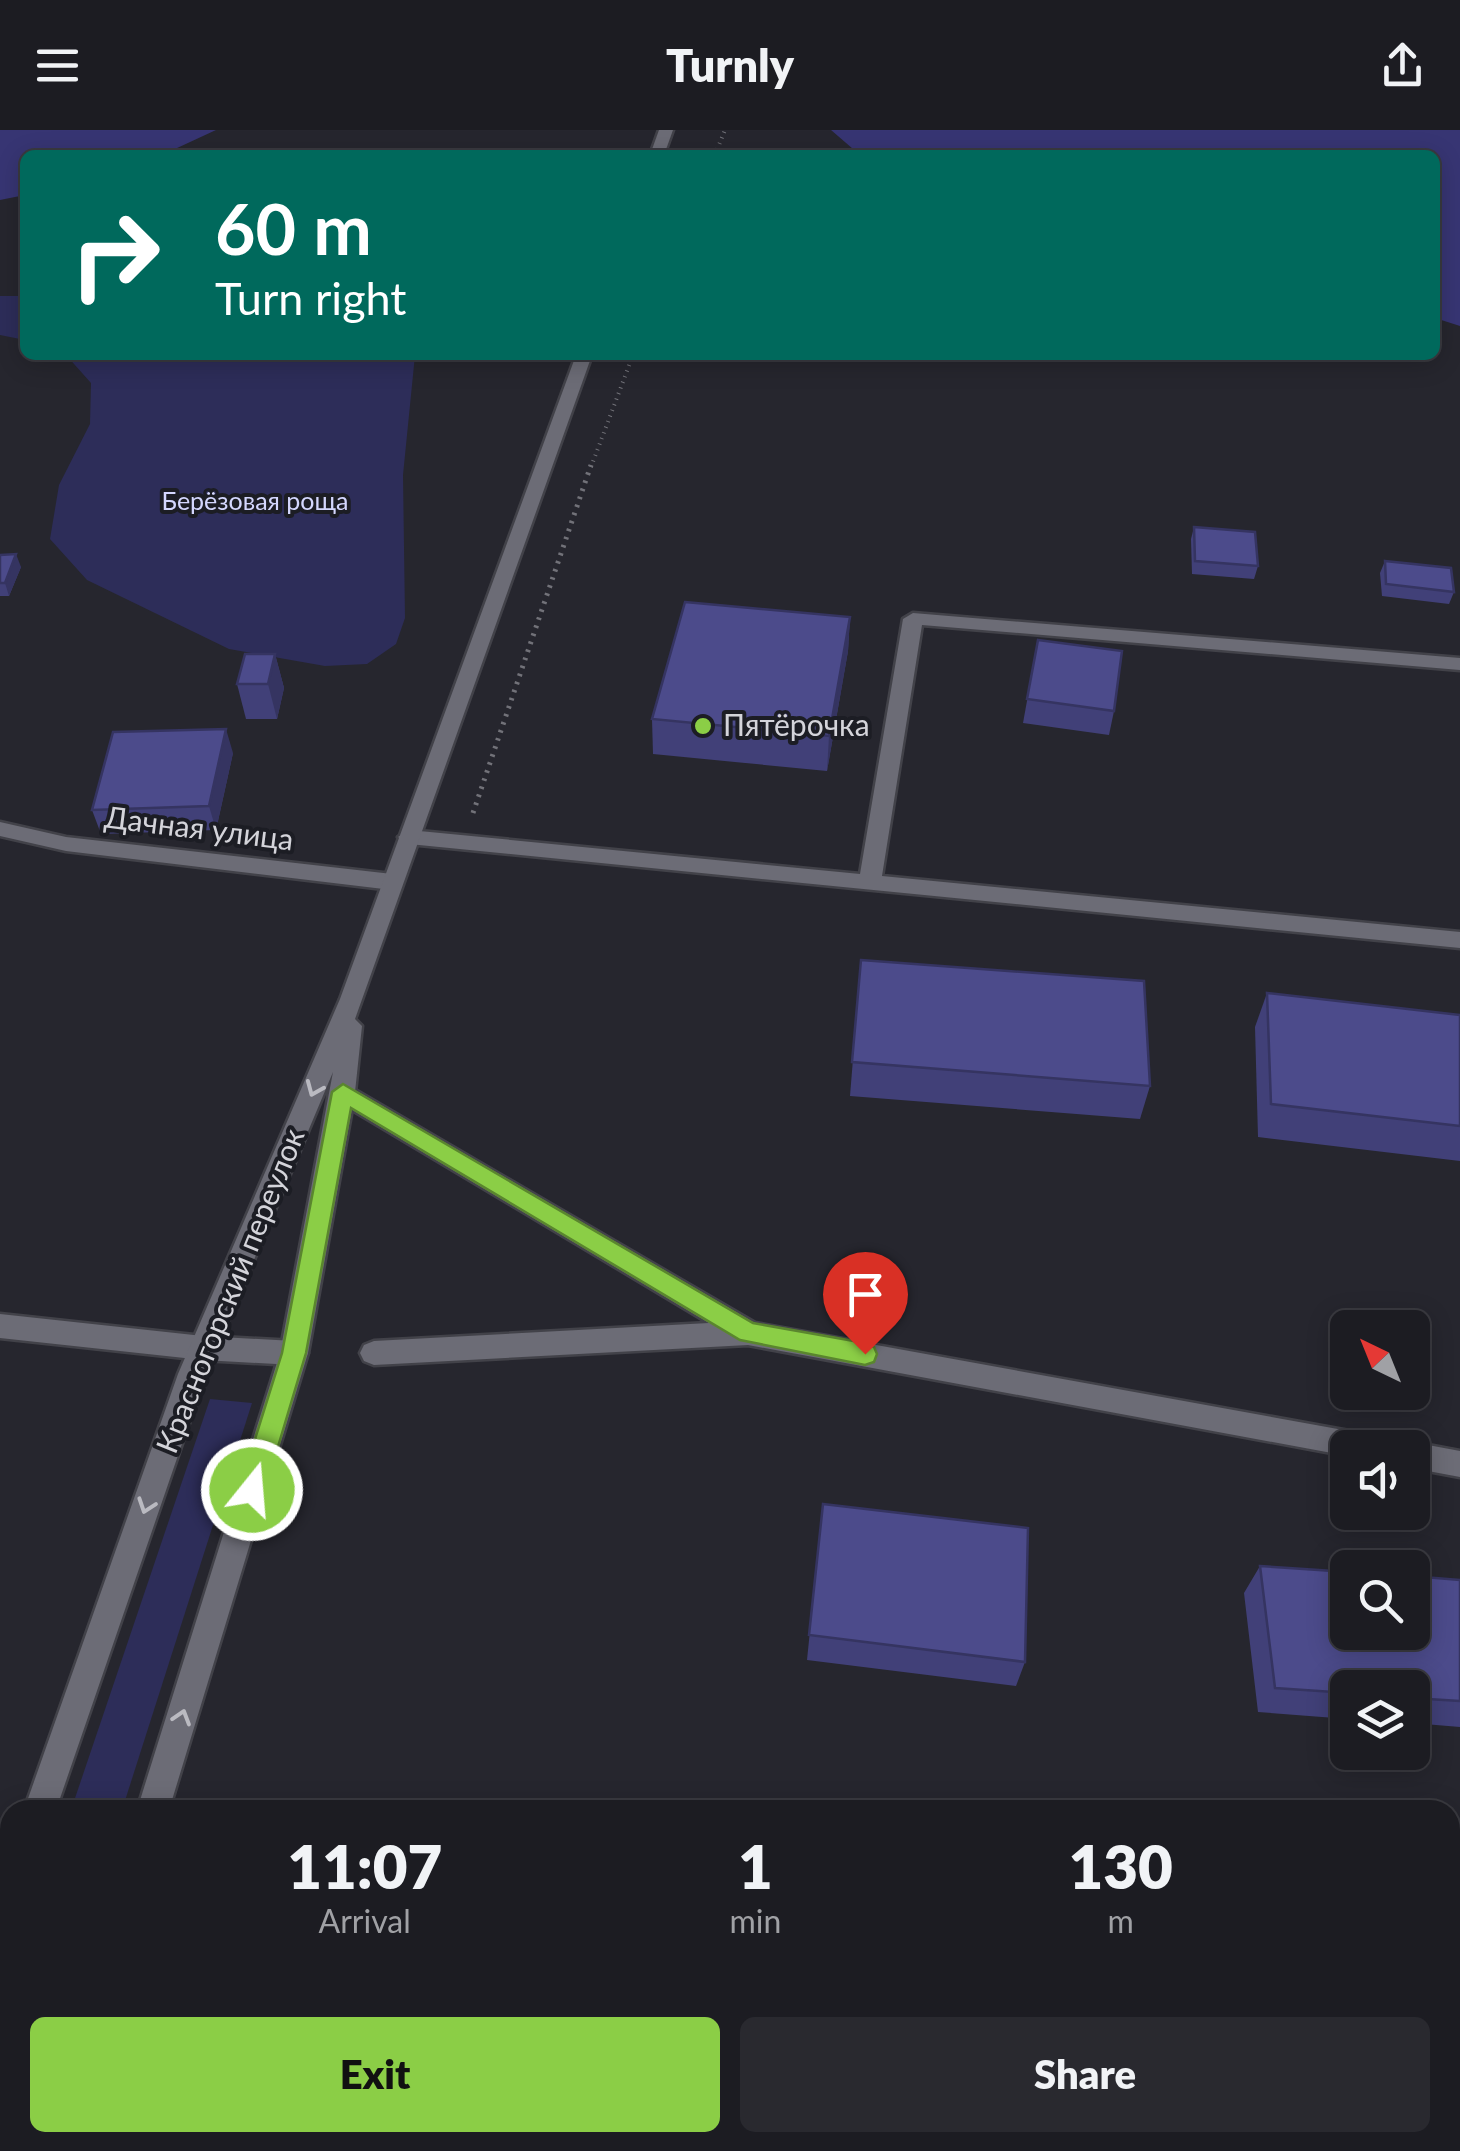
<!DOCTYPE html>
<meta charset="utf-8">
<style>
body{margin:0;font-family:Lato,sans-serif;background:#29292f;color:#f1f3f6;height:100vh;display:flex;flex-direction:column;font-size:38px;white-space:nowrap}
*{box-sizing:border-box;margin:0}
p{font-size:32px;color:#a0a1a5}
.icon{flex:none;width:55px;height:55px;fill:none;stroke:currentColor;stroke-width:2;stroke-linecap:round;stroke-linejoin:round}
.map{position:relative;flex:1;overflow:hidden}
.drawer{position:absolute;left:0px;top:1670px;width:1460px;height:352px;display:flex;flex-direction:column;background:#1c1c22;border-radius:30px 30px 0 0;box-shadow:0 5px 25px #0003,0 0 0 2px #3a3a40}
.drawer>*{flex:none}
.top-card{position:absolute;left:20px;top:20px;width:1420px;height:210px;border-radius:15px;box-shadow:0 5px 25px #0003,0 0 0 2px #3a3a40;background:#00695c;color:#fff;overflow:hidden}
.needle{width:65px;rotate:317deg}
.buttons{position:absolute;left:1330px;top:1180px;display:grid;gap:20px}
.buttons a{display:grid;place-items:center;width:100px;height:100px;border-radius:15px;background:#1c1c22;box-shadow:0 5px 25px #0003,0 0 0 2px #3a3a40;font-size:50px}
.pin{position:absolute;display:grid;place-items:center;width:85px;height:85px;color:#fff;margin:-102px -42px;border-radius:50% 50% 50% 0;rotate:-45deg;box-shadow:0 0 10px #0007}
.pin .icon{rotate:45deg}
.me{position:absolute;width:110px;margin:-55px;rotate:17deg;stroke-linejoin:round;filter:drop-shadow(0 0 8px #0008)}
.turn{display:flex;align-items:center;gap:35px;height:210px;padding:0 30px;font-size:45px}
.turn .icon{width:130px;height:130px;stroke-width:2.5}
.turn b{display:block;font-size:70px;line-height:85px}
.eta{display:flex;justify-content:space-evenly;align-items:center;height:170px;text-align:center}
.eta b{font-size:60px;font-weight:800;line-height:70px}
.button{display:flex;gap:20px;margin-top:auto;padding:20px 30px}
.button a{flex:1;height:115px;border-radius:15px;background:#8bce46;color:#111;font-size:40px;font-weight:800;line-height:115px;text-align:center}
.button a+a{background:#29292f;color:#f1f3f6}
header{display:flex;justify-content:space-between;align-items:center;height:130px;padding:0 30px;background:#1c1c22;font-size:45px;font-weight:800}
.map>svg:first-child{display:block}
</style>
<header><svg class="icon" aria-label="menu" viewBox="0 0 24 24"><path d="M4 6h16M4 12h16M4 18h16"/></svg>Turnly<svg class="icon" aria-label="share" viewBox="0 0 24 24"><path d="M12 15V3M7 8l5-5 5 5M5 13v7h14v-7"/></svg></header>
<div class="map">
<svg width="1460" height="2021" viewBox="0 0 1460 2021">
<rect width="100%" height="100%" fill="#26262e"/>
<g fill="#2d2d59">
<path d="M0,166H25V210L0,205Z"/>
<path d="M66,225H415L403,345L405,488L396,514L367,534L325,536L229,519L87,450L50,409L59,355L90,294L91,253Z"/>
<path d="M210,1269L252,1273L122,1680H71Z"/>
<path d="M10,1860V2012L16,2013L13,2021H0V1889Z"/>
</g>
<g fill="#373573">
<path d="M0,0H216L162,25H25V65L0,70Z"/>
<path d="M831,0H1460V196L1435,188V25H860Z"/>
</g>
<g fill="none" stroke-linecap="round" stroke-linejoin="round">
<g stroke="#424249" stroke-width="5">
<path id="lane" d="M913,483L1460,528V540L922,495L882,746L1460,802V818L409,714L398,707L409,700L860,744L903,489Z"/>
</g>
<g stroke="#424249" stroke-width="5">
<g id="street">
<path d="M0,692L66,707L392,744L403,752L392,760L66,721L0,706Z"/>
<path d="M343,953L755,1193L1371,1305L1381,1309L1385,1318H1348V1326L748,1215L374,1235L364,1231L360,1223L364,1215L374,1211L709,1193L334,969L331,962L334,955Z"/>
<path d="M0,1184L203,1206L294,1211L304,1215L308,1223L304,1231L294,1235L203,1230L0,1208Z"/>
<path d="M1412,1312L1460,1321V1347L1412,1338V1318H1401Z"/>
</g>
</g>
<g stroke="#424249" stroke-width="5">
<g id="secondary">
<path d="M659,0H673L664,25H650Z"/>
<path d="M576,225H592L355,889L362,896L355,962L308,1223L169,1680H137L280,1223L333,942L206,1244L56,1680H24L178,1244L340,869Z"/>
<path d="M10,1748V1806L0,1810V1752Z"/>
<path d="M32,2012H68L66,2021H30Z"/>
</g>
</g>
<g stroke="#727279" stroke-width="4" stroke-dasharray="1 5" stroke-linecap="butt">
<path d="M715,25L725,0"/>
<path d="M591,337L633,225"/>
</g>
<path stroke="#727279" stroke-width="5" stroke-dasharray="2.5 6" stroke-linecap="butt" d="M473,683L591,335"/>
<use href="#lane" fill="#6c6c76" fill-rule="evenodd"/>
<use href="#street" fill="#6c6c76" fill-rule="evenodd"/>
<use href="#secondary" fill="#6c6c76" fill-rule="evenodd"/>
</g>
<g fill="#414078">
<path d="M1194,397L1258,436L1254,449L1192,444L1191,409Z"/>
<path d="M0,425L21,437L9,466H0Z"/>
<path d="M1385,431L1454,462L1449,474L1382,466L1380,443Z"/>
<path d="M850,487L848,521L827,641L653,624L652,589Z"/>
<path d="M1038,510L1114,581L1109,605L1023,593Z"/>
<path d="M275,524L284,558L277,589H246L237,554Z"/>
<path d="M233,623L216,700L101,704L92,680Z"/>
<path d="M861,830L1150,956L1140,989L850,966Z"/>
<path d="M1267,863L1460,885V1031L1258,1007L1255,897Z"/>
<path d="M823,1374L1025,1532L1016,1556L807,1530Z"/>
<path d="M1260,1436L1460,1450V1597L1412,1593V1558H1348V1589L1258,1582L1244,1463Z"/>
</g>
<g fill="#353461">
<path d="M16,424L21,437L9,466L5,453Z"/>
<path d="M850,487L848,521L827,641L829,606Z"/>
<path d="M275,524L284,558L277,589L268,554Z"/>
<path d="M226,599L233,623L216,700L209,676Z"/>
</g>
<g fill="#4c4b8b" stroke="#353461" stroke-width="2.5">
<path d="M1194,397L1255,402L1258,436L1195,431Z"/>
<path d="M16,424L5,453H0V425Z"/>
<path d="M1385,431L1451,438L1454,462L1386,454Z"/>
<path d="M685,472L850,487L829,606L652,589Z"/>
<path d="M1038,510L1122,521L1114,581L1027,569Z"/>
<path d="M245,524H275L268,554H237Z"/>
<path d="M226,599L209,676L92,680L113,602Z"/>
<path d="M861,830L1144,851L1150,956L852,932Z"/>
<path d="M1267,863L1460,885V996L1271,974Z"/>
<path d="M823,1374L1028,1398L1025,1532L809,1505Z"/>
<path d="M1260,1436L1348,1442V1502H1412V1446L1460,1450V1571L1412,1568V1558H1348V1563L1275,1558Z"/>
</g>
<defs><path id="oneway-chevron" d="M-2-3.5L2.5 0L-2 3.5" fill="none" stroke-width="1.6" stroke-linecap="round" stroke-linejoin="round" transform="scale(2.5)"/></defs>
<g stroke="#babac1">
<use href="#oneway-chevron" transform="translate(314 959) rotate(113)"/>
<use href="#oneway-chevron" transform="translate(146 1376) rotate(109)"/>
<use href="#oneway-chevron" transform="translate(182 1587) rotate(-73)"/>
</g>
<path fill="#8bce46" stroke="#5a862e" stroke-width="2.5" d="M343,954L753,1193L865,1213L874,1217L877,1224L874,1232L865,1235L740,1210L351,978L306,1223L265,1360L262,1368L252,1372L243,1368L239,1360L282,1223L332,962Z"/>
<circle fill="#8bce46" stroke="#1c1d24" stroke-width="4" cx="703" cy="596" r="10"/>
<g text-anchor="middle" stroke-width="8" stroke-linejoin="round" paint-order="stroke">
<g font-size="25" fill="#d4d7fe" stroke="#1c1d24">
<text x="255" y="380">Берёзовая роща</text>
</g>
<g font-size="30" fill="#d4d4da" stroke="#1c1d24" text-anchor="start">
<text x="723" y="606">Пятёрочка</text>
</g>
<g font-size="30" fill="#d4d4da" stroke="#1c1d24">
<text transform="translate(199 699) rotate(7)" y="10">Дачная улица</text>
<text transform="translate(231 1161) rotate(-68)" y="10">Красногорский переулок</text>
</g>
</g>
</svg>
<div class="buttons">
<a><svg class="needle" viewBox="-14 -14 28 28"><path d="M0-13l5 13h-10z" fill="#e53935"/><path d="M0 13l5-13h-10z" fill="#a0a1a5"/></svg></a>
<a><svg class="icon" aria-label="sound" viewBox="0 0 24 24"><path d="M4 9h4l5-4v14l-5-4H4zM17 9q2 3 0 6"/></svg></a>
<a><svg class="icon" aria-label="search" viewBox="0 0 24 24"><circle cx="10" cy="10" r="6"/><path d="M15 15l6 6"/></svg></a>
<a><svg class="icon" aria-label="layers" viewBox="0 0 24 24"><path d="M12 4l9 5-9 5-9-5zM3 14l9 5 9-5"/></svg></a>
</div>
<div class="pin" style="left:865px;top:1224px;background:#d93025"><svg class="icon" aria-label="arrive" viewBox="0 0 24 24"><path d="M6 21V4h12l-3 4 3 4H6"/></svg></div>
<svg class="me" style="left:252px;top:1360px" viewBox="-20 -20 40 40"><circle r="17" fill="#8bce46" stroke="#fff" stroke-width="3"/><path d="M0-11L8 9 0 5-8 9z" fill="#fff"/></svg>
<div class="top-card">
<div class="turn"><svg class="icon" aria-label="right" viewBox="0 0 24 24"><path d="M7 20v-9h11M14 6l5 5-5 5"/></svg><div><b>60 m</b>Turn right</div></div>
</div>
<section class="drawer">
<div class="eta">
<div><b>11:07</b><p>Arrival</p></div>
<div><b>1</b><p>min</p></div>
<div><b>130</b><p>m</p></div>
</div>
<div class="button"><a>Exit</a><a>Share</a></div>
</section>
</div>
